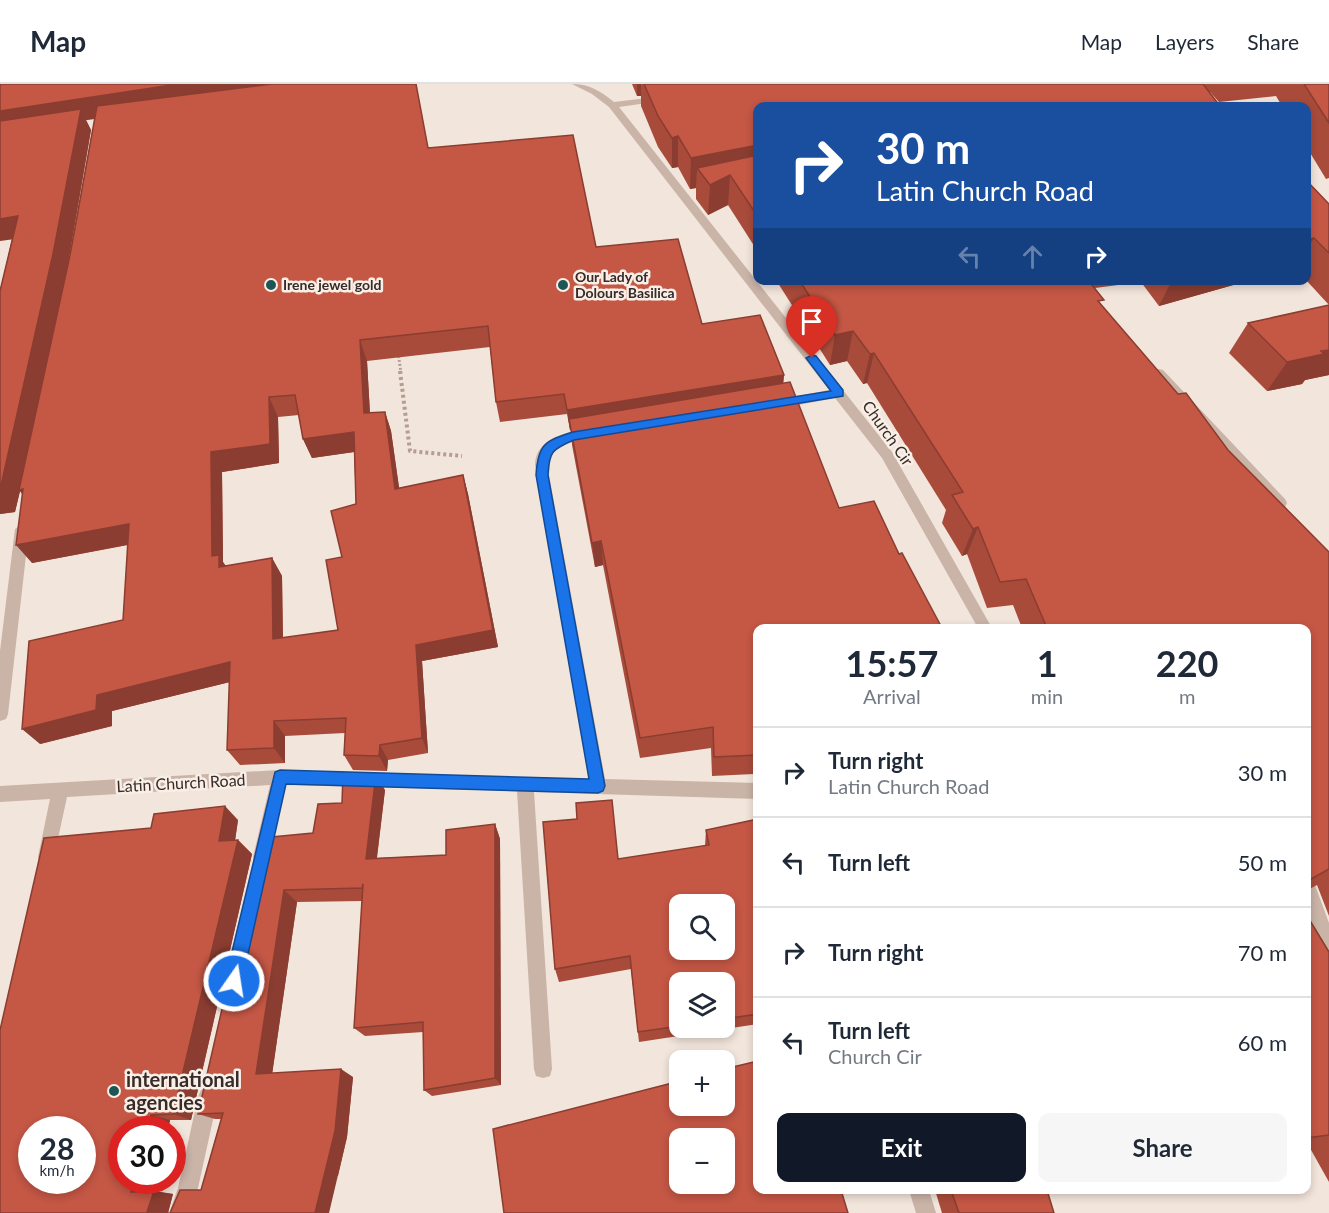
<!DOCTYPE html>
<meta charset="utf-8">
<style>
body{margin:0;font-family:Lato,sans-serif;background:#f6f6f7;color:#1f2937;height:100vh;display:flex;flex-direction:column;font-size:22px;white-space:nowrap}
*{box-sizing:border-box;margin:0}
p{font-size:20px;color:#747a83}
.icon{flex:none;width:33px;height:33px;fill:none;stroke:currentColor;stroke-width:2;stroke-linecap:round;stroke-linejoin:round}
.map{position:relative;flex:1;overflow:hidden}
.panel{position:absolute;left:753px;top:540px;width:558px;height:570px;display:flex;flex-direction:column;background:#fff;border-radius:12px;box-shadow:0 3px 9px #0003}
.panel>*{flex:none}
.top-card{position:absolute;left:753px;top:18px;width:558px;height:183px;border-radius:12px;box-shadow:0 3px 9px #0003;background:#1a4fa0;color:#fff;overflow:hidden}
.fabs{position:absolute;left:669px;top:810px;display:grid;gap:12px}
.fabs a{display:grid;place-items:center;width:66px;height:66px;border-radius:12px;background:#fff;box-shadow:0 3px 9px #0003;font-size:30px}
.speed{position:absolute;left:18px;top:1032px;display:flex;gap:12px;font-size:30px;font-weight:700;text-align:center}
.speed>*{display:grid;place-content:center;width:78px;height:78px;border-radius:50%;background:#fff;box-shadow:0 3px 9px #0003;line-height:1}
.speed small{font-size:15px;font-weight:400}
.speed .limit{border:9px solid #d22;background:#fff;color:#111}
.pin{position:absolute;display:grid;place-items:center;width:51px;height:51px;color:#fff;margin:-62px -26px;border-radius:50% 50% 50% 0;rotate:-45deg;box-shadow:0 0 6px #0007}
.pin .icon{rotate:45deg}
.me{position:absolute;width:66px;margin:-33px;rotate:13deg;stroke-linejoin:round;filter:drop-shadow(0 0 4px #0008)}
.turn{display:flex;align-items:center;gap:21px;height:126px;padding:0 24px;font-size:27px}
.turn .icon{width:78px;height:78px;stroke-width:2.5}
.turn b{display:block;font-size:42px;line-height:51px}
.lanes{display:flex;align-items:center;height:57px;padding:0 24px;background:#0003;justify-content:center;gap:30px;direction:ltr}
.lanes .off{opacity:.35}
.eta{display:flex;justify-content:space-evenly;align-items:center;height:102px;text-align:center}
.eta b{font-size:36px;font-weight:700;line-height:42px}
.action{display:flex;gap:12px;margin-top:auto;padding:12px 24px}
.action a{flex:1;height:69px;border-radius:12px;background:#111827;color:#fff;font-size:24px;font-weight:700;line-height:69px;text-align:center}
.action a+a{background:#f6f6f7;color:#1f2937}
ul{padding:0;list-style:none}
li{display:flex;align-items:center;gap:18px;height:90px;padding:0 24px;border-top:2px solid #e0e1e3}
li div{flex:1}
li b{display:block;font-size:22px}
li em{font-style:normal}
header{display:flex;align-items:center;gap:36px;box-sizing:border-box;height:84px;padding:0 30px;background:#fff;border-bottom:2px solid #e0e1e3}
header strong{font-size:28px}
nav{display:flex;gap:33px;margin-inline-start:auto;font-size:21px}
.map>svg:first-child{display:block}
</style>
<header>
<strong>Map</strong>
<nav><a>Map</a><a>Layers</a><a>Share</a></nav>
</header>
<div class="map">
<svg width="1329" height="1129" viewBox="0 0 1329 1129">
<rect width="100%" height="100%" fill="#f2e5db"/>
<g fill="none" stroke-linecap="round" stroke-linejoin="round">
<path stroke="#b59d91" stroke-width="3" stroke-dasharray="2 2" stroke-linecap="butt" d="M398,268L401,289"/>
<path stroke="#b59d91" stroke-width="4" stroke-dasharray="3 3" stroke-linecap="butt" d="M400,287L410,367L462,372"/>
<g fill="#cab3a7" fill-rule="evenodd">
<path d="M572,0C590,0 600,7 614,18L664,12L666,14L661,17L619,23L892,368L992,544H978L882,374L835,314L777,325L773,323L771,320L773,317L829,306L609,23L592,10Z"/>
<path d="M1159,285L1163,286L1285,415L1287,419L1285,423H1275L1155,292L1153,289L1155,286Z"/>
<path d="M590,344L595,346L596,349L595,352L568,359L551,369L549,391L605,695L758,699V715L534,708L552,985L550,992L543,994L536,992L534,985L517,707L286,701L269,773L267,779L261,781L255,779L253,773L270,701L67,713L54,773L52,779L46,781L40,779L38,773L50,715L0,718V702L280,686L589,695L535,381C536,353 568,348 590,344Z"/>
<path d="M22,440L29,445L8,630L6,635L0,637V567L15,445Z"/>
<path d="M1306,791L1312,793L1329,839V872L1323,869L1306,825Z"/>
<path d="M208,1003L215,1006L218,1013L198,1104L189,1129H169L178,1104L198,1013L201,1006Z"/>
<path d="M909,1106H929L936,1129H916Z"/>
</g>
</g>
<g fill="#a94b3b" fill-rule="evenodd">
<path d="M0,0L429,64L596,163L702,240L784,291L758,544V688H755L754,690L712,692L711,664L640,674L603,481L595,483L572,361L571,346H570L567,330L500,338L496,318L490,263L367,277L370,329L385,328L391,347L399,404L463,391L468,410L498,563L422,577L428,669L388,676L387,687L353,686L344,671L345,649L285,652V679L240,681L227,666L230,598L112,627V642L40,660L123,536L128,461L32,479L22,410L20,407L15,428L0,430V207L12,155ZM95,35L70,171L66,191L91,46L86,36ZM299,331L303,355L312,374L354,368L356,420L342,473L338,546L283,554L282,492L272,474L226,482L223,478L222,388L279,379L278,333Z"/>
<path d="M632,0H1329V94L1326,95L1306,62V22H1282L1276,12L1219,18L1210,8L1209,9L758,22V168L728,121L708,131L696,115V104L690,105L678,83L672,84L658,63L641,22V12H637Z"/>
<path d="M1306,96L1329,120V291L1305,296L1302,300L1267,307L1229,269L1248,239L1329,221L1306,196Z"/>
<path d="M776,196H1088L1101,221L1178,310L1228,366L1329,468V832L1317,801L1306,807V544H1022L1013,521L987,524L967,470L962,472L942,439L946,426L867,299L863,300L847,277L830,281Z"/>
<path d="M1088,196H1251L1159,222L1141,198L1095,204Z"/>
<path d="M385,706L377,774L446,771L495,740L500,755L501,1001L432,1012L424,1006L423,948L365,952L354,944L362,817L297,818L272,990L353,993L347,1053L338,1092L201,1106L221,1035H215L198,1030L261,754L313,749L342,719Z"/>
<path d="M758,735V940L639,958L631,885L559,898L555,885L618,775L705,762L706,746ZM680,898H724V944H680Z"/>
<path d="M238,736L235,756H238L252,770L191,1036H170L152,1107L173,1110L168,1129H0Z"/>
<path d="M1306,830L1329,868V1098L1306,1057Z"/>
<path d="M935,1106H1047L1054,1129H942Z"/>
</g>
<g fill="#8a3d30">
<path d="M178,0H355L186,21L86,36L91,46L66,191L23,405L34,425L20,407L15,428L0,430V406L53,170L0,49V27Z"/>
<rect x="637" y="0" width="4" height="12"/>
<path d="M678,52V83L672,84V54Z"/>
<path d="M758,61V92L730,91L728,121L708,131L710,101L697,84L696,104L690,105L691,74Z"/>
<path d="M18,132L30,153L0,157V135Z"/>
<path d="M1314,154L1306,166V156Z"/>
<path d="M1172,196H1251L1159,222Z"/>
<path d="M853,247L847,277L830,281L835,251Z"/>
<path d="M360,256L367,277L371,349L364,329Z"/>
<path d="M1329,266V291L1305,296L1302,300L1267,307L1287,278Z"/>
<path d="M874,269L867,299L863,300L870,270Z"/>
<path d="M784,291L782,311L569,335L571,346H570L567,326Z"/>
<path d="M269,313L278,333L279,379L222,388L223,478L230,489V501L212,472L211,368Z"/>
<path d="M385,328L391,347L402,424L395,405Z"/>
<path d="M354,348L361,367L312,374L303,355Z"/>
<path d="M463,391L468,410L498,563L422,577L428,669L422,654L416,561Z"/>
<path d="M129,440L142,458L32,479L16,461Z"/>
<path d="M978,443L967,470L962,472L973,445Z"/>
<path d="M601,457L603,481L595,483L592,459Z"/>
<path d="M272,474L282,492L283,572L273,555Z"/>
<path d="M230,578L242,595L112,627V642L40,660L22,645L97,611Z"/>
<path d="M274,637L285,652V679L274,664Z"/>
<path d="M380,661L388,676L387,687L379,672Z"/>
<path d="M376,690L385,706L375,788L366,775Z"/>
<path d="M225,722L238,736L233,771L219,757Z"/>
<path d="M495,740L500,755L501,1001L495,994Z"/>
<path d="M238,756L252,770L191,1036L173,1030Z"/>
<path d="M284,806L297,818L271,998L256,990Z"/>
<path d="M341,985L353,993L347,1053L329,1129H315Z"/>
<path d="M151,1031L170,1036L168,1046H147Z"/>
<path d="M134,1096H155L151,1111L131,1108Z"/>
<path d="M154,1107L173,1110L168,1129L147,1128Z"/>
</g>
<g fill="#c55745" stroke="#8a3d30" stroke-width="1.5" fill-rule="evenodd">
<path d="M0,0H178L0,27Z"/>
<path d="M272,0H416L428,64L573,51L596,163L678,155L702,240L760,231L784,291L567,326L564,310L496,318L488,242L360,256L364,329L385,328L395,405L463,391L493,546L416,561L422,654L380,661L379,672L344,671L346,634L274,637V664L227,666L230,578L97,611L96,626L22,645L29,557L123,536L129,440L16,461L23,405L19,406L70,171L97,22ZM295,311L303,355L354,348L356,420L331,427L342,473L326,476L338,546L273,555L272,474L219,483V471L212,472L211,368L270,360L269,313Z"/>
<path d="M644,0H1203L1220,22H758V61L691,74L678,52L672,54L658,32Z"/>
<path d="M1304,0H1329V39Z"/>
<path d="M81,25L53,170L0,406V207L18,132L0,135V37Z"/>
<path d="M758,71V133L730,91L710,101L697,84Z"/>
<path d="M1306,96L1329,120V169L1314,154L1306,156Z"/>
<path d="M799,196H1088L1104,216L1098,217L1178,310L1186,309L1228,366L1329,468V785L1306,798V544H1047L1026,495L1000,498L978,443L973,445L952,411L963,408L874,269L870,270L853,247L835,251Z"/>
<path d="M1329,221V266L1321,267L1324,270L1287,278L1248,239Z"/>
<path d="M790,298L839,424L874,417L899,470L902,469L942,544H758V671L714,673L713,643L640,654L601,457L592,459L569,335Z"/>
<path d="M343,690H376L366,775L446,771V746L495,740V994L424,1006L423,938L354,944L363,800L362,804L284,806L256,990L341,985L335,1047L315,1129H170L180,1106H201L223,1029L198,1030L261,754L313,749L318,720L342,719Z"/>
<path d="M612,716L618,775L709,761L706,746L758,735V930L724,935V898H680V942L638,948L630,872L555,885L543,738L577,735L576,719ZM680,820H724V866H680Z"/>
<path d="M225,722L219,757L238,756L173,1030L151,1031L147,1046H122V1096H134L131,1108L154,1107L147,1128L169,1129H0V946L44,754L151,744L154,730ZM32,1046H82V1096H32Z"/>
<path d="M1306,830L1329,868V1051L1306,1054Z"/>
<path d="M758,977V1106H841L848,1129H504L493,1045L680,997V1022H724V985ZM680,1054H724V1100H680Z"/>
<path d="M951,1106H1047L1054,1129H959Z"/>
</g>
<path fill="#1a73e8" stroke="#114b97" stroke-width="1.5" d="M812,271L816,272L843,306V312L574,356C552,365 549,368 548,391L605,702L603,707L598,709L286,700L242,897L239,903L234,906L228,903L225,897L275,688L280,686L589,695L536,391C538,361 544,357 573,348L831,307L806,274Z"/>
<g fill="#1d5755" stroke="#f9efe7" stroke-width="2">
<circle cx="271" cy="201" r="6"/>
<circle cx="563" cy="201" r="6"/>
<circle cx="114" cy="1007" r="6"/>
</g>
<g text-anchor="middle" stroke-width="5" stroke-linejoin="round" paint-order="stroke">
<g font-size="14" font-weight="bold" fill="#362b28" stroke="#f9efe7" text-anchor="start">
<text x="575" y="198">Our Lady of<tspan x="575" dy="16">Dolours Basilica</tspan></text>
<text x="283" y="206">Irene jewel gold</text>
</g>
<g font-size="16" fill="#362b28" stroke="#f9efe7">
<text transform="translate(888 349) rotate(55)" y="6">Church Cir</text>
<text transform="translate(181 699) rotate(-3)" y="6">Latin Church Road</text>
</g>
<g font-size="20" font-weight="bold" fill="#362b28" stroke="#f9efe7" text-anchor="start">
<text x="126" y="1003">international<tspan x="126" dy="23">agencies</tspan></text>
</g>
</g>
</svg>
<div class="fabs">
<a><svg class="icon" aria-label="search" viewBox="0 0 24 24"><circle cx="10" cy="10" r="6"/><path d="M15 15l6 6"/></svg></a>
<a><svg class="icon" aria-label="layers" viewBox="0 0 24 24"><path d="M12 4l9 5-9 5-9-5zM3 14l9 5 9-5"/></svg></a>
<a>+</a>
<a>−</a>
</div>
<div class="speed"><div>28<small>km/h</small></div><div class="limit">30</div></div>
<div class="pin" style="left:812px;top:274px;background:#d93025"><svg class="icon" aria-label="arrive" viewBox="0 0 24 24"><path d="M6 21V4h12l-3 4 3 4H6"/></svg></div>
<svg class="me" style="left:234px;top:897px" viewBox="-20 -20 40 40"><circle r="17" fill="#1a73e8" stroke="#fff" stroke-width="3"/><path d="M0-11L8 9 0 5-8 9z" fill="#fff"/></svg>
<div class="top-card">
<div class="turn"><svg class="icon" aria-label="right" viewBox="0 0 24 24"><path d="M7 20v-9h11M14 6l5 5-5 5"/></svg><div><b>30 m</b>Latin Church Road</div></div>
<div class="lanes"><svg class="icon off" aria-label="left" viewBox="0 0 24 24"><path d="M17 20v-9H6M10 6l-5 5 5 5"/></svg><svg class="icon off" aria-label="ahead" viewBox="0 0 24 24"><path d="M12 20V5M6 11l6-6 6 6"/></svg><svg class="icon" aria-label="right" viewBox="0 0 24 24"><path d="M7 20v-9h11M14 6l5 5-5 5"/></svg></div>
</div>
<section class="panel">
<div class="eta">
<div><b>15:57</b><p>Arrival</p></div>
<div><b>1</b><p>min</p></div>
<div><b>220</b><p>m</p></div>
</div>
<ul>
<li><svg class="icon" aria-label="right" viewBox="0 0 24 24"><path d="M7 20v-9h11M14 6l5 5-5 5"/></svg><div><b>Turn right</b><p>Latin Church Road</p></div><em>30 m</em></li>
<li><svg class="icon" aria-label="left" viewBox="0 0 24 24"><path d="M17 20v-9H6M10 6l-5 5 5 5"/></svg><div><b>Turn left</b></div><em>50 m</em></li>
<li><svg class="icon" aria-label="right" viewBox="0 0 24 24"><path d="M7 20v-9h11M14 6l5 5-5 5"/></svg><div><b>Turn right</b></div><em>70 m</em></li>
<li><svg class="icon" aria-label="left" viewBox="0 0 24 24"><path d="M17 20v-9H6M10 6l-5 5 5 5"/></svg><div><b>Turn left</b><p>Church Cir</p></div><em>60 m</em></li>
</ul>
<div class="action"><a>Exit</a><a>Share</a></div>
</section>
</div>
